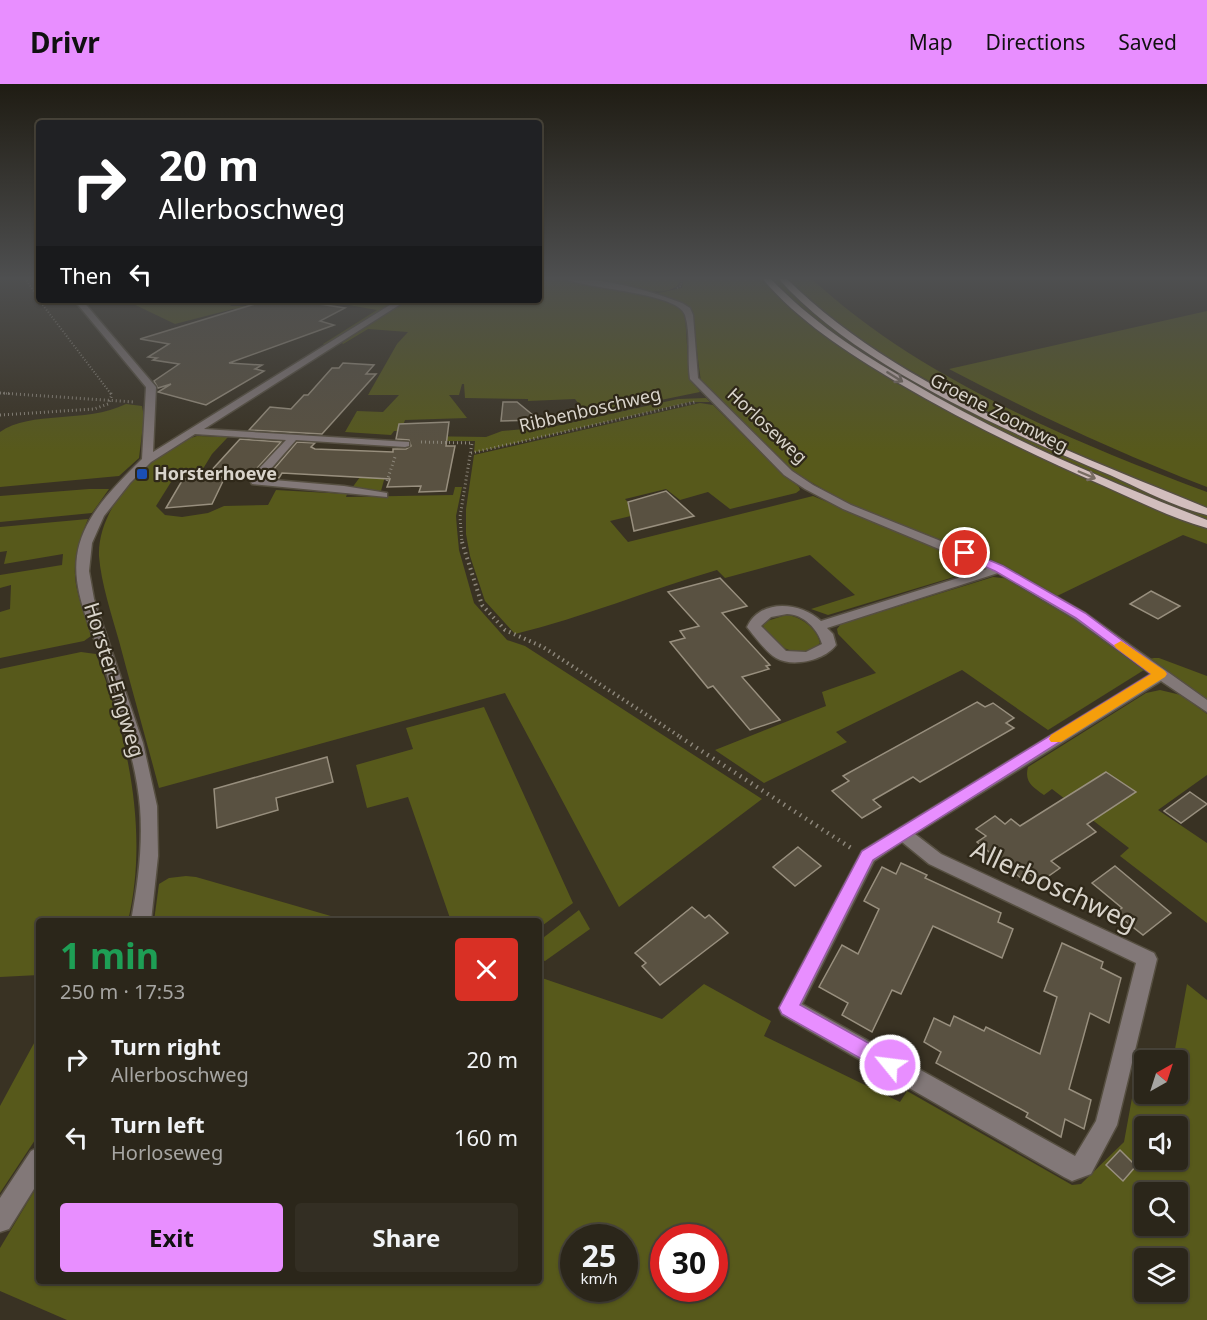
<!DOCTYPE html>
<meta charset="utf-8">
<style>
body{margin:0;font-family:"Noto Sans",sans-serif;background:#332e23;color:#f1f3f6;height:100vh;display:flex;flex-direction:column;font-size:22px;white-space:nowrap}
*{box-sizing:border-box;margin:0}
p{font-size:20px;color:#a6a5a2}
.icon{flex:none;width:33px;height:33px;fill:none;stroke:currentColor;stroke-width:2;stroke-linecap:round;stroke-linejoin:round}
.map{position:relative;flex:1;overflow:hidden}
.side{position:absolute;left:36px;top:834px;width:506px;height:366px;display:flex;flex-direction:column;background:#2b261a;border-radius:6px;box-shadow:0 2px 4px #0004,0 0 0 2px #474339}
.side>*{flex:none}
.top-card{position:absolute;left:36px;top:36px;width:506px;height:183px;border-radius:6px;box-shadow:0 2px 4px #0004,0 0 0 2px #474339;background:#202124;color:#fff;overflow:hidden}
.needle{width:39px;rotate:39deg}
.buttons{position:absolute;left:1134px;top:966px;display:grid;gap:12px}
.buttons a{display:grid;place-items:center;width:54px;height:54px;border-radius:6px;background:#2b261a;box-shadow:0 2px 4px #0004,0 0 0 2px #474339;font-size:30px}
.speed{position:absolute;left:560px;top:1140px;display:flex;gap:12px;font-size:30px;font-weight:700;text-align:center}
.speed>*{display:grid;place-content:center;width:78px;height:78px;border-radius:50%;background:#2b261a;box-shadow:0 2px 4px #0004,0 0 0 2px #474339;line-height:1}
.speed small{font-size:15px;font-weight:400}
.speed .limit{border:9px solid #d22;background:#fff;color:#111}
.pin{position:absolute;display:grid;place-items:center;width:51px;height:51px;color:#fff;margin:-26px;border:3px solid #fff;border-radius:50%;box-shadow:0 2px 6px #0007}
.me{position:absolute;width:66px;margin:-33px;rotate:299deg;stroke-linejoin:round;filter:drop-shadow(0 0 4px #0008)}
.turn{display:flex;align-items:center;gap:21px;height:126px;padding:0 24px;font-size:27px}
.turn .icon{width:78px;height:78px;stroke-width:2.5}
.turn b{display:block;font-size:42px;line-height:51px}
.then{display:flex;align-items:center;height:57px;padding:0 24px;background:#0003;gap:12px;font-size:22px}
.round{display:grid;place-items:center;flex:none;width:63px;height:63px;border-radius:6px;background:#332e23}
.overview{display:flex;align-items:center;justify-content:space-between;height:102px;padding:0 24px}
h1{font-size:36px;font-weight:700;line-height:45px;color:#1e9e55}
.primary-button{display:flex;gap:12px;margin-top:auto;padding:12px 24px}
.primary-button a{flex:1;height:69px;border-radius:6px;background:#e88eff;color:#111;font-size:24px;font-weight:700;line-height:69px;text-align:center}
.primary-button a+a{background:#332e23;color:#f1f3f6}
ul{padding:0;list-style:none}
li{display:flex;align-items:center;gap:18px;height:78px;padding:0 24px}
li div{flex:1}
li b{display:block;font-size:22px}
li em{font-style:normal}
header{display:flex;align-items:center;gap:36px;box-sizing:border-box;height:84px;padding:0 30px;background:#e88eff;color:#111}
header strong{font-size:28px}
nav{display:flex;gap:33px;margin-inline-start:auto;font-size:21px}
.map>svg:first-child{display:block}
</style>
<header>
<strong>Drivr</strong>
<nav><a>Map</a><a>Directions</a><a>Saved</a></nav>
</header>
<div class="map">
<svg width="1207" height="1236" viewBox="0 0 1207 1236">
<rect width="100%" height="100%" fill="#393223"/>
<g fill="#57591b" fill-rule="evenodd">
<path d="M552,194L651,213L677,222L685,230L689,292L700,308L587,331L575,315L528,317V315L465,314L464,300H462L459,311H449L467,334L405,336L401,347H394L391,351L345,348L357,327L383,328L399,311H368L397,260L408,248L368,245L343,260L342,259L407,216H538L539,200Z"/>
<path d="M574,194H680C681,223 590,197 574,194Z"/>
<path d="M684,194H762C838,275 940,326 1040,372C1095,397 1151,422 1207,444V460L1183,451L1057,512L1003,483L949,459L849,420L795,389L701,298L692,230L682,219L653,210L682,204Z"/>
<path d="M770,194H779L812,227L939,310L1207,430V437C1111,397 1016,356 925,307C870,277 810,243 770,194Z"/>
<path d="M787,194H811C918,294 1071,357 1207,408V424C1116,387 1025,349 938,302C884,272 829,239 787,194Z"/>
<path d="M125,216H241L230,222H251L261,232L233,225L175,240Z"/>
<path d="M320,216H399L325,261L323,260L377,226Z"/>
<path d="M1207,227V403C1118,369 1033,329 949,285Z"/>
<path d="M706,314L710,318H690L481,367L474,368L475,357H419L420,352L486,353L502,347L556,342L678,315Z"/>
<path d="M700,319L713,321L780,387L799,403L800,406L796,409L730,425L708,408L680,416L666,405L625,415L639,430L610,437L628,458L813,412L980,481L977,486L828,531L811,525L855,511L810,471L725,494L717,486C649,506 584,533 515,550L485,517L470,472L466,450V425L474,371Z"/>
<path d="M126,320L142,322L144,333L139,374L119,392L0,403V348C31,326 85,340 126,320Z"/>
<path d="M197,352L228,353L212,370L198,393L176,390L156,422L165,431L182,433L208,429L224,422L268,421L276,406L347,410L346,413L453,411L455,403H462L456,432L457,445L459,466L474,519L507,556L525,562L762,715L619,823L505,609L159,704C146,655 132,606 119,557C112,532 101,499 99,472C97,422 151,366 197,352Z"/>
<path d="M390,374L381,407L352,404L360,393Z"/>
<path d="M89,405H109L92,429L0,438V412Z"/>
<path d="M88,435C66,488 75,500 91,552L84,557L0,574V528L10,525L11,501L0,504V491L62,481L63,470L4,480L7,467L0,468V443Z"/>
<path d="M993,493L1011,495L1096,547L1144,583V586L1048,646L962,586L836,648L847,658L764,699L715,666L826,622L822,608L876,589L838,550L837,545L841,540Z"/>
<path d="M786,531C799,531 818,545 820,559C805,573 787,569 774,556C769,551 764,547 763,541L767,537Z"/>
<path d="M81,568L96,570C128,653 149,749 128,837H39V891L0,893V585Z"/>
<path d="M1154,574H1159L1207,592V617L1149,575Z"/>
<path d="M1160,606L1181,611L1207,630V691L1158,726L1207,759V839L1120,772L1129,764L1052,705L1044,711C1033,703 1024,698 1028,683L1146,609Z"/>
<path d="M484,623L573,819L539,844L538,837H451L408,713L367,724L356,681L413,665L406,644Z"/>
<path d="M186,792L196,793L348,837H154L159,800L169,794Z"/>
<path d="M579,826L590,845L545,877L539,875V857Z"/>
<path d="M539,893L662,935L704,900L771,937L764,952L900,1018L907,1007L1072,1101L1081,1100L1124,1058L1136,992L1144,997V1010H1178V976H1173L1187,900L1207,916V1236H67L0,1207V1164L39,1099V1197H538ZM1144,1042H1178V1076H1144ZM1144,1108H1178V1142H1144ZM573,1154H624V1204H573ZM663,1154H714V1204H663ZM1144,1174H1178V1208H1144Z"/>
<path d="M39,950V1050L0,1109V1022Z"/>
</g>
<g fill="#595141" stroke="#988f7e" stroke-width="1.5">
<path d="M268,216H293L345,224L320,237L334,241L229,279L262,281L255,285L264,287L206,321L158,308L171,300L158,304L154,297L179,280L153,276L157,274L148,273L169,260L140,255Z"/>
<path d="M343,279L374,281L366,290H376L322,350L249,346L270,323L291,325L304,311H308L332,284H339Z"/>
<path d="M503,318H517L539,336L501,337Z"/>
<path d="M449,338L446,362H455L446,407L419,408L421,402L387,403L390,395L282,389L279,394L267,393L297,358L315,359L311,363L315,365L393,368V365H406L411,362L409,356L396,355L399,340Z"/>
<path d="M240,355L281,358L250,392L210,388Z"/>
<path d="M225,393L212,420L166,424L183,395Z"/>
<path d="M666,407L694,432L634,447L628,418Z"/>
<path d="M720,494L747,522L722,529L770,581L766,582L769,585L742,593L780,636L750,646L713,602L708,604L670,558L685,554L680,547L699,542L668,508Z"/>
<path d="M1151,507L1180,522L1158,535L1130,520Z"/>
<path d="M977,618L985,623L993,619L1014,634L1006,639L1014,644L920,698L913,693L873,716L881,723L862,734L832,707L849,697L843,692Z"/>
<path d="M327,673L333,698L276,714L278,726L217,744L214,705Z"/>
<path d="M1106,688L1136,708L1087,740L1096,748L1051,777L1060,784L1040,798L1028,789L1021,794L977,758L986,752L976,745L995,732L1005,740L1011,735L1020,742Z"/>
<path d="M1190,708L1207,720L1181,739L1164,727Z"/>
<path d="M798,763L821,782L795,802L773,783Z"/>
<path d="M901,779L927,791L925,794L1001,829L998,838L1013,845L1002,874L933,842L901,910L892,906L872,948L842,931L848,919L819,903L842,861L858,870L879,825L864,817L882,783L896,790Z"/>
<path d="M1115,782L1171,829L1143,851L1115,829L1122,824L1092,799Z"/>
<path d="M692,823L705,834L709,831L728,849L660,901L642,882L646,879L635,869Z"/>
<path d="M1062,859L1103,878L1101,884L1121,894L1109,939L1090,929L1069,1005L1091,1016L1084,1045L1065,1035L1061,1053L1026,1033L1028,1029L936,979L941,968L924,958L934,934L950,942L954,932L984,947L986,943L1040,970L1057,913L1044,907Z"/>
<path d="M1120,1066L1136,1082L1123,1097L1106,1081Z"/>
</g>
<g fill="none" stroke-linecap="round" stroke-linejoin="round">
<g stroke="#564f41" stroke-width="3">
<g id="minor">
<path d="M563,194C602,194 646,205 682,219L690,224L693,231L698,294L792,387L813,401L851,421L1003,482L1085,529L1207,616V628L1161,597L915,750L941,770L1154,869L1157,875L1117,1041L1091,1090L1072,1097L1064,1093L782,931L779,924L862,767L1151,590L1075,535L998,489L827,544L833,550L836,561C825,576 793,584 776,574C766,568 754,552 747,543C760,514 801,518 821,537L987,485L843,425L805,405L784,391L690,295C687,275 691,250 685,231C678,208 583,205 563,194ZM787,530C803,530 818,545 822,560L806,568L786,567L761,542L771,533ZM902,758L929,780L1136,879L1096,1037L1075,1072L802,920L874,777Z"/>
<path d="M74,216H82L156,303L153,368L398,216H407L204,345L409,358V362L405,363L296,356L262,395L344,402L387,409V413L252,400L251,398L253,391L286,356L195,350L151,378L130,399L104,432L92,459L89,487L94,515L143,659L157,722L158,772L151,837H131C138,800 143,762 140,723C136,675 118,628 104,582C93,548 72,510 77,472C82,433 115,402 142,375L146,303Z"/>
<path d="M39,1063V1097L9,1145L0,1148V1114L31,1067Z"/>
</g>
</g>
<g stroke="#564f41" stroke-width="3">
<g id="major">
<path d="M762,194H770C811,237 858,268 909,297C1003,353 1105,396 1207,436V444C1171,434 1136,416 1102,401C1031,370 961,336 895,297C847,268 798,237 762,194Z"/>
<path d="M778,194H786C895,303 1066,366 1207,424V431C1174,423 1141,405 1110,391C1006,347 853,280 778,194Z"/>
</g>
</g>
<g stroke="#8c867a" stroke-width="2" stroke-dasharray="1 2" stroke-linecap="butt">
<path d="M25,194L39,215"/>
<path d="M677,204L681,202L682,194"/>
<path d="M39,216L111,310"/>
<path d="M0,309L12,310"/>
</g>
<g stroke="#8c867a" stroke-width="3" stroke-dasharray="1 3" stroke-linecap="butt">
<path d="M0,309L134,318"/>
<path d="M0,331L94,325L108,320L112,311L110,308"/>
<path d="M421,358L472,359L460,433L462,459"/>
<path d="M471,369L695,318"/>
<path d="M387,397L395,373"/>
</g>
<path stroke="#8c867a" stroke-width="4" stroke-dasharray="1.5 4" stroke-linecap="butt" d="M462,458L482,521L505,546L543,563L682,654"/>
<path stroke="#8c867a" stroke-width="4.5" stroke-dasharray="1.5 5" stroke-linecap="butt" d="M680,653L851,764"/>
<use href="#minor" fill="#827878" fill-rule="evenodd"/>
<use href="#major" fill="#d2bebd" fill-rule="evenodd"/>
</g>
<defs><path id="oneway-shaft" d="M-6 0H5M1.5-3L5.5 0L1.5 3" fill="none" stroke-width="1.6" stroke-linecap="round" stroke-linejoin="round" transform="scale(1.5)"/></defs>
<g stroke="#786c63">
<use href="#oneway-shaft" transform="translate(895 293) rotate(32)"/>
<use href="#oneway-shaft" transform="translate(1087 391) rotate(23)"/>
</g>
<linearGradient id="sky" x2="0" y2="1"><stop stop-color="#1f1c13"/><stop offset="0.53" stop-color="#4e4f50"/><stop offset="1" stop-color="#4e4f50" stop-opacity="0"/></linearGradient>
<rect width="1207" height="367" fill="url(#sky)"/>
<path fill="#e88eff" stroke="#975ca6" stroke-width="1.5" d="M965,466L1003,482L1085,529L1167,590L873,776L800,921L897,975L900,981L897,988L890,991L782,930L779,924L862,767L1151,590L1076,534L995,487L961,472V467Z"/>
<path fill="#f59e0b" d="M1121,557L1165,587L1167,590L1165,593L1061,658H1051L1049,655L1051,651L1151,590L1116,564L1114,561Z"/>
<rect fill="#1a4fb4" stroke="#2f2819" stroke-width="2" x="136" y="384" width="12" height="12" rx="3"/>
<g text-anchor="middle" stroke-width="4.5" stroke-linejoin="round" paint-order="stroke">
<g font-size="18" fill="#d9d4cb" stroke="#2f2819">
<text transform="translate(590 326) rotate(-13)" y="6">Ribbenboschweg</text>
<text transform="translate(999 329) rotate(27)" y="6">Groene Zoomweg</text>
<text transform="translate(767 342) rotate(43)" y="6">Horloseweg</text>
</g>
<g font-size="18" font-weight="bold" fill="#d9d4cb" stroke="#2f2819" text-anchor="start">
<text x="154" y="396">Horsterhoeve</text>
</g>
<g font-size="21" fill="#d9d4cb" stroke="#2f2819">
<text transform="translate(114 596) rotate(73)" y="7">Horster-Engweg</text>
</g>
<g font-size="26" fill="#d9d4cb" stroke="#2f2819">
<text transform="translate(1054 802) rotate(25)" y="9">Allerboschweg</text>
</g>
</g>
</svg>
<div class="buttons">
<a><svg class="needle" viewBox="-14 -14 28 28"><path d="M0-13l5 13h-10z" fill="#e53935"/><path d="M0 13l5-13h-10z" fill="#a6a5a2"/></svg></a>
<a><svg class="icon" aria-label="sound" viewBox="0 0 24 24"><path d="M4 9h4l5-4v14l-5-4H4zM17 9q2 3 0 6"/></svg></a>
<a><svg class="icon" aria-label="search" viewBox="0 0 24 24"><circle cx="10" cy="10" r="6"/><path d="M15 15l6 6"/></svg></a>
<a><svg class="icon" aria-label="layers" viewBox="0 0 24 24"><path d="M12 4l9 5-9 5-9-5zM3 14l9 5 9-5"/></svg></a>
</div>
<div class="speed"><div>25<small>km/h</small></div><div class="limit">30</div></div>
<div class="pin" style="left:965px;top:469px;background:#d93025"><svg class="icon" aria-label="arrive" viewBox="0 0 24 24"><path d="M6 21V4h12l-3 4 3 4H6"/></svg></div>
<svg class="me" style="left:890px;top:981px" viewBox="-20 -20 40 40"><circle r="17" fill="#e88eff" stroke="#fff" stroke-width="3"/><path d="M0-11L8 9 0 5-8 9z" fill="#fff"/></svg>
<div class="top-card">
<div class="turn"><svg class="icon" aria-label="right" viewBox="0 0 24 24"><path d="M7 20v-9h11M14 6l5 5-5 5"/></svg><div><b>20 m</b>Allerboschweg</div></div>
<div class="then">Then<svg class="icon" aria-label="left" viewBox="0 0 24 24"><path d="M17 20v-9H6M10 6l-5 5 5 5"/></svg></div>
</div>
<section class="side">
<div class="overview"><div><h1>1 min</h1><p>250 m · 17:53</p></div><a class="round" style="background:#d93025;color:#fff"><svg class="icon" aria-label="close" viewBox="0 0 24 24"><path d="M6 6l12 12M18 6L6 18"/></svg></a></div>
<ul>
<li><svg class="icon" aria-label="right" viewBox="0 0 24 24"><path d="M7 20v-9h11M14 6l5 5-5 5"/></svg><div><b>Turn right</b><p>Allerboschweg</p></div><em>20 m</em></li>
<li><svg class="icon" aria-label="left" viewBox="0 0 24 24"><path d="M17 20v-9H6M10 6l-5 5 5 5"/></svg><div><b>Turn left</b><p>Horloseweg</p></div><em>160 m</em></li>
</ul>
<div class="primary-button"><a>Exit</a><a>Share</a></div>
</section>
</div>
